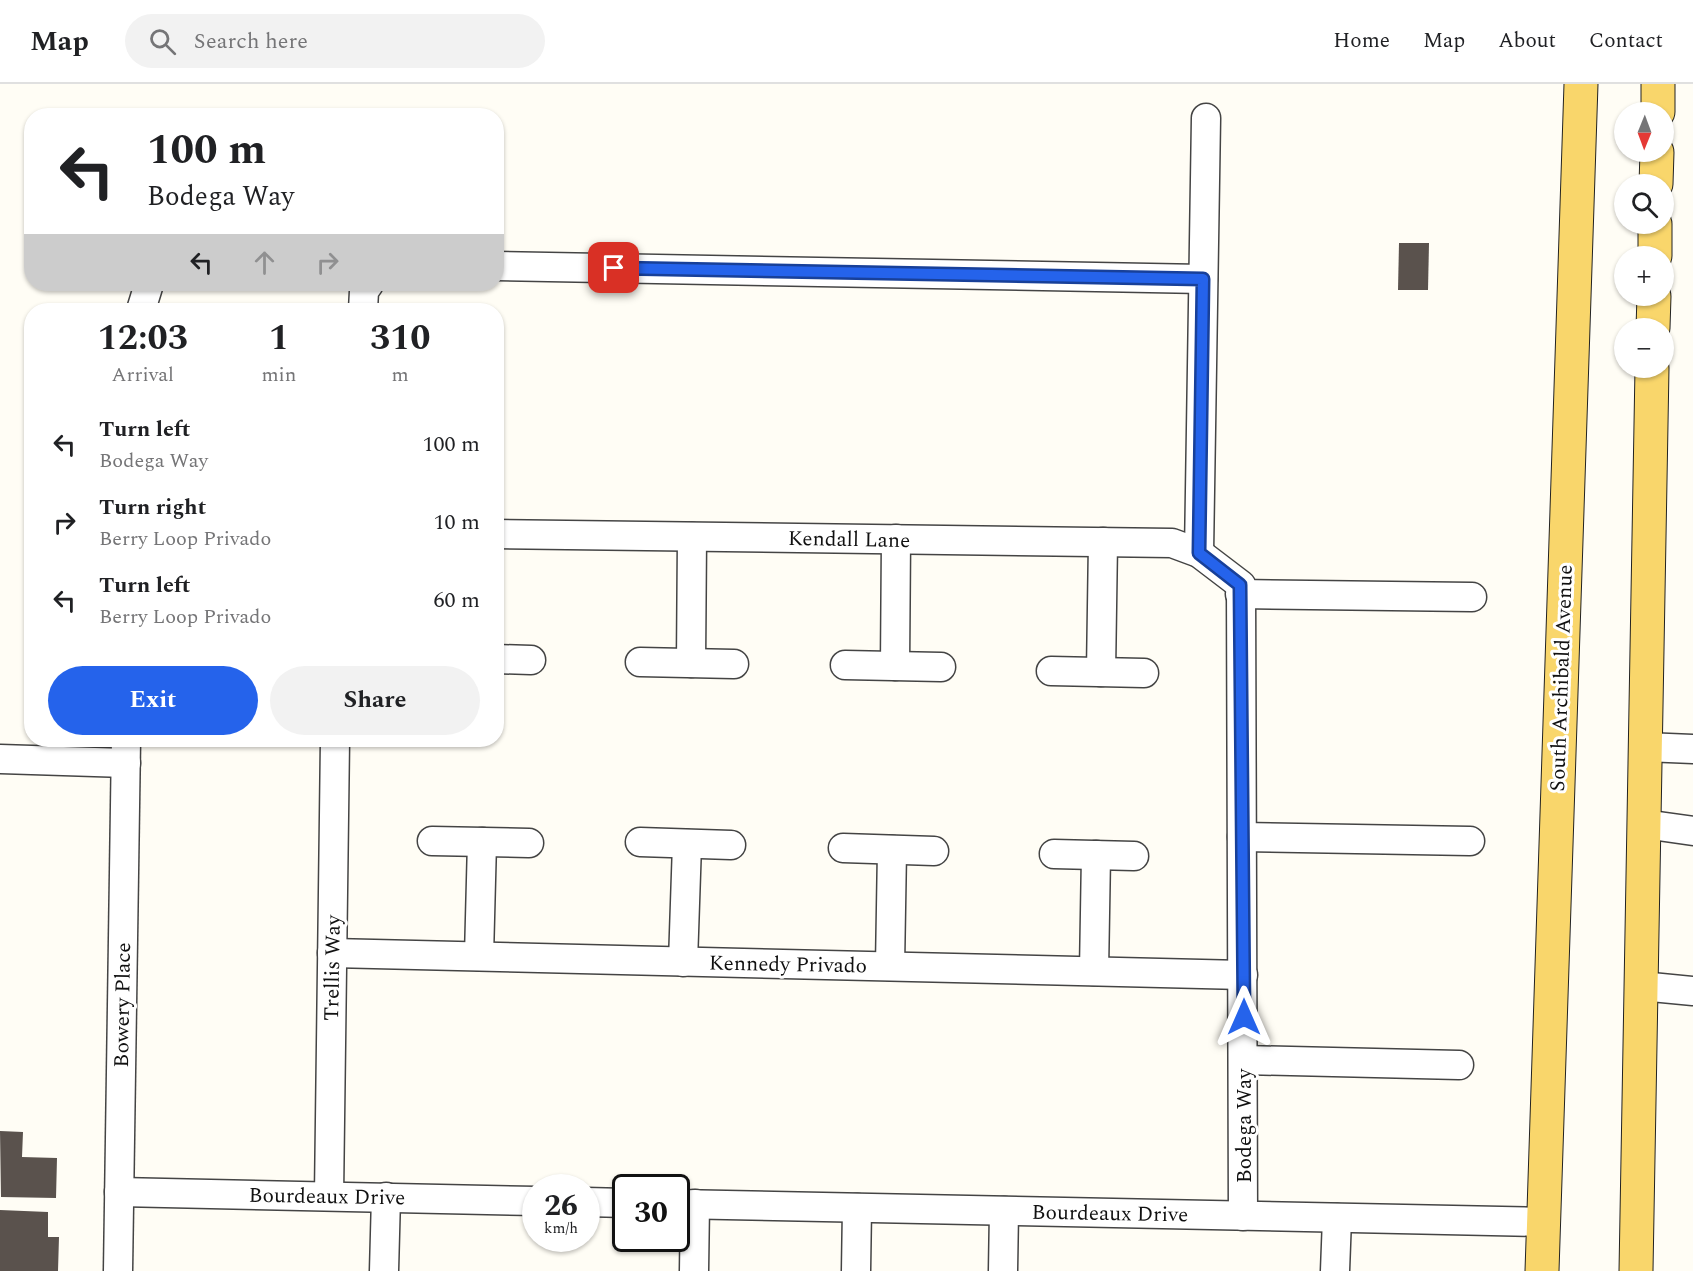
<!DOCTYPE html>
<meta charset="utf-8">
<style>
body{margin:0;font-family:Spectral,serif;background:#f2f2f2;color:#202124;height:100vh;display:flex;flex-direction:column;font-size:22px;white-space:nowrap}
*{box-sizing:border-box;margin:0}
p{font-size:20px;color:#757577}
.icon{flex:none;width:33px;height:33px;fill:none;stroke:currentColor;stroke-width:2;stroke-linecap:round;stroke-linejoin:round}
.map{position:relative;flex:1;overflow:hidden}
.details{position:absolute;left:24px;top:219px;width:480px;height:444px;display:flex;flex-direction:column;background:#fff;border-radius:24px;box-shadow:0 2px 4px #0004}
.details>*{flex:none}
.hud{position:absolute;left:24px;top:24px;width:480px;height:183px;border-radius:24px;box-shadow:0 2px 4px #0004;background:#fff;color:#202124;overflow:hidden}
.needle{width:39px;rotate:181deg}
.controls{position:absolute;left:1614px;top:18px;display:grid;gap:12px}
.controls a{display:grid;place-items:center;width:60px;height:60px;border-radius:50%;background:#fff;box-shadow:0 2px 4px #0004;font-size:30px}
.speed{position:absolute;left:522px;top:1090px;display:flex;gap:12px;font-size:30px;font-weight:700;text-align:center}
.speed>*{display:grid;place-content:center;width:78px;height:78px;border-radius:50%;background:#fff;box-shadow:0 2px 4px #0004;line-height:1}
.speed small{font-size:15px;font-weight:400}
.speed .limit{border:3px solid #111;border-radius:9px;background:#fff;color:#111}
.pin{position:absolute;display:grid;place-items:center;width:51px;height:51px;color:#fff;margin:-26px;border-radius:12px;box-shadow:0 3px 9px #0006}
.me{position:absolute;width:66px;margin:-33px;rotate:0deg;stroke-linejoin:round;filter:drop-shadow(0 0 4px #0008)}
.turn{display:flex;align-items:center;gap:21px;height:126px;padding:0 24px;font-size:27px}
.turn .icon{width:78px;height:78px;stroke-width:2.5}
.turn b{display:block;font-size:42px;line-height:51px}
.lanes{display:flex;align-items:center;height:57px;padding:0 24px;background:#0003;justify-content:center;gap:30px;direction:ltr}
.lanes .off{opacity:.35}
.eta{display:flex;justify-content:space-evenly;align-items:center;height:102px;text-align:center}
.eta b{font-size:36px;font-weight:700;line-height:42px}
.primary-button{display:flex;gap:12px;margin-top:auto;padding:12px 24px}
.primary-button a{flex:1;height:69px;border-radius:36px;background:#2563eb;color:#fff;font-size:24px;font-weight:700;line-height:69px;text-align:center}
.primary-button a+a{background:#f2f2f2;color:#202124}
ul{padding:0;list-style:none}
li{display:flex;align-items:center;gap:18px;height:78px;padding:0 24px}
li div{flex:1}
li b{display:block;font-size:22px}
li em{font-style:normal}
header{display:flex;align-items:center;gap:36px;box-sizing:border-box;height:84px;padding:0 30px;background:#fff;border-bottom:2px solid #e0e0e0}
header strong{font-size:28px}
nav{display:flex;gap:33px;margin-inline-start:auto;font-size:21px}
.search{width:420px;height:54px;background:#f2f2f2;display:flex;align-items:center;gap:15px;box-sizing:border-box;padding:0 21px;border-radius:33px;color:#757577;font-size:22px}
.map>svg:first-child{display:block}
</style>
<header>
<strong>Map</strong>
<div class="search"><svg class="icon" aria-label="search" viewBox="0 0 24 24"><circle cx="10" cy="10" r="6"/><path d="M15 15l6 6"/></svg>Search here</div>
<nav><a>Home</a><a>Map</a><a>About</a><a>Contact</a></nav>
</header>
<div class="map">
<svg width="1693" height="1187" viewBox="0 0 1693 1187">
<rect width="100%" height="100%" fill="#fffdf5"/>
<g fill="#5a524d">
<path d="M1399,159H1429L1428,206H1398Z"/>
<path d="M0,1047L23,1048L22,1073L57,1074L56,1114L1,1113Z"/>
<path d="M0,1126L48,1128V1153H59L58,1187H0Z"/>
</g>
<g fill="none" stroke-linecap="round" stroke-linejoin="round">
<g stroke="#444" stroke-width="31">
<g id="minor">
<path d="M496,182L1203,195"/>
<path d="M141,226L149,200"/>
<path d="M363,226L364,207L369,200"/>
<path d="M496,450L1172,459L1199,469L1241,501L1243,1132"/>
<path d="M1199,469L1206,34"/>
<path d="M1240,510L1472,513"/>
<path d="M496,575L531,576"/>
<path d="M640,578L734,580"/>
<path d="M691,579L692,453"/>
<path d="M845,581L941,583"/>
<path d="M895,582L896,455"/>
<path d="M1051,587L1144,589"/>
<path d="M1101,588L1103,458"/>
<path d="M1645,663L1693,665"/>
<path d="M0,675L126,679"/>
<path d="M1644,740L1693,747"/>
<path d="M1242,753L1470,757"/>
<path d="M432,757L529,759"/>
<path d="M640,758L731,761"/>
<path d="M843,764L934,767"/>
<path d="M1054,770L1134,772"/>
<path d="M332,869L1243,891"/>
<path d="M479,872L482,758"/>
<path d="M683,878L687,760"/>
<path d="M890,882L892,766"/>
<path d="M1094,887L1096,771"/>
<path d="M1641,902L1693,907"/>
<path d="M1244,976L1459,981"/>
<path d="M119,1108L536,1117"/>
<path d="M329,1112L335,656"/>
<path d="M586,1118L626,1119"/>
<path d="M676,1120L1544,1138"/>
<path d="M118,1187L126,656"/>
<path d="M384,1187L386,1113"/>
<path d="M694,1187L695,1120"/>
<path d="M856,1187L857,1124"/>
<path d="M1003,1187L1004,1127"/>
<path d="M1335,1187L1337,1134"/>
</g>
</g>
<g stroke="#222" stroke-width="35">
<g id="major">
<path d="M1658,28V0"/>
<path d="M1656,100L1657,68"/>
<path d="M1655,172V140"/>
<path d="M1653,244L1654,212"/>
<path d="M1542,1187L1581,0"/>
<path d="M1636,1187L1652,284"/>
</g>
</g>
<use href="#minor" stroke="#fff" stroke-width="28"/>
<use href="#major" stroke="#f9d66b" stroke-width="33"/>
</g>
<g fill="none" stroke-linecap="round" stroke-linejoin="round">
<g stroke="#184099" stroke-width="15">
<path id="route" d="M614,184L1203,195L1199,469L1240,501L1244,933"/>
</g>
<use href="#route" stroke="#2563eb" stroke-width="10"/>
</g>
<g text-anchor="middle" stroke-width="6" stroke-linejoin="round" paint-order="stroke">
<g font-size="21" fill="#111" stroke="#fff">
<text transform="translate(849 455) rotate(1)" y="7">Kendall Lane</text>
<text transform="translate(1561 594) rotate(-88)" y="7">South Archibald Avenue</text>
<text transform="translate(788 880) rotate(1)" y="7">Kennedy Privado</text>
<text transform="translate(332 884) rotate(-89)" y="7">Trellis Way</text>
<text transform="translate(122 921) rotate(-89)" y="7">Bowery Place</text>
<text transform="translate(1244 1042) rotate(-90)" y="7">Bodega Way</text>
<text transform="translate(327 1112) rotate(1)" y="7">Bourdeaux Drive</text>
<text transform="translate(1110 1129) rotate(1)" y="7">Bourdeaux Drive</text>
</g>
</g>
</svg>
<div class="controls">
<a><svg class="needle" viewBox="-14 -14 28 28"><path d="M0-13l5 13h-10z" fill="#e53935"/><path d="M0 13l5-13h-10z" fill="#757577"/></svg></a>
<a><svg class="icon" aria-label="search" viewBox="0 0 24 24"><circle cx="10" cy="10" r="6"/><path d="M15 15l6 6"/></svg></a>
<a>+</a>
<a>−</a>
</div>
<div class="speed"><div>26<small>km/h</small></div><div class="limit">30</div></div>
<div class="pin" style="left:614px;top:184px;background:#d93025"><svg class="icon" aria-label="arrive" viewBox="0 0 24 24"><path d="M6 21V4h12l-3 4 3 4H6"/></svg></div>
<svg class="me" style="left:1244px;top:933px" viewBox="-20 -20 40 40"><path d="M0-17L14 15 0 8-14 15z" fill="#2563eb" stroke="#fff" stroke-width="4"/></svg>
<div class="hud">
<div class="turn"><svg class="icon" aria-label="left" viewBox="0 0 24 24"><path d="M17 20v-9H6M10 6l-5 5 5 5"/></svg><div><b>100 m</b>Bodega Way</div></div>
<div class="lanes"><svg class="icon" aria-label="left" viewBox="0 0 24 24"><path d="M17 20v-9H6M10 6l-5 5 5 5"/></svg><svg class="icon off" aria-label="ahead" viewBox="0 0 24 24"><path d="M12 20V5M6 11l6-6 6 6"/></svg><svg class="icon off" aria-label="right" viewBox="0 0 24 24"><path d="M7 20v-9h11M14 6l5 5-5 5"/></svg></div>
</div>
<section class="details">
<div class="eta">
<div><b>12:03</b><p>Arrival</p></div>
<div><b>1</b><p>min</p></div>
<div><b>310</b><p>m</p></div>
</div>
<ul>
<li><svg class="icon" aria-label="left" viewBox="0 0 24 24"><path d="M17 20v-9H6M10 6l-5 5 5 5"/></svg><div><b>Turn left</b><p>Bodega Way</p></div><em>100 m</em></li>
<li><svg class="icon" aria-label="right" viewBox="0 0 24 24"><path d="M7 20v-9h11M14 6l5 5-5 5"/></svg><div><b>Turn right</b><p>Berry Loop Privado</p></div><em>10 m</em></li>
<li><svg class="icon" aria-label="left" viewBox="0 0 24 24"><path d="M17 20v-9H6M10 6l-5 5 5 5"/></svg><div><b>Turn left</b><p>Berry Loop Privado</p></div><em>60 m</em></li>
</ul>
<div class="primary-button"><a>Exit</a><a>Share</a></div>
</section>
</div>
